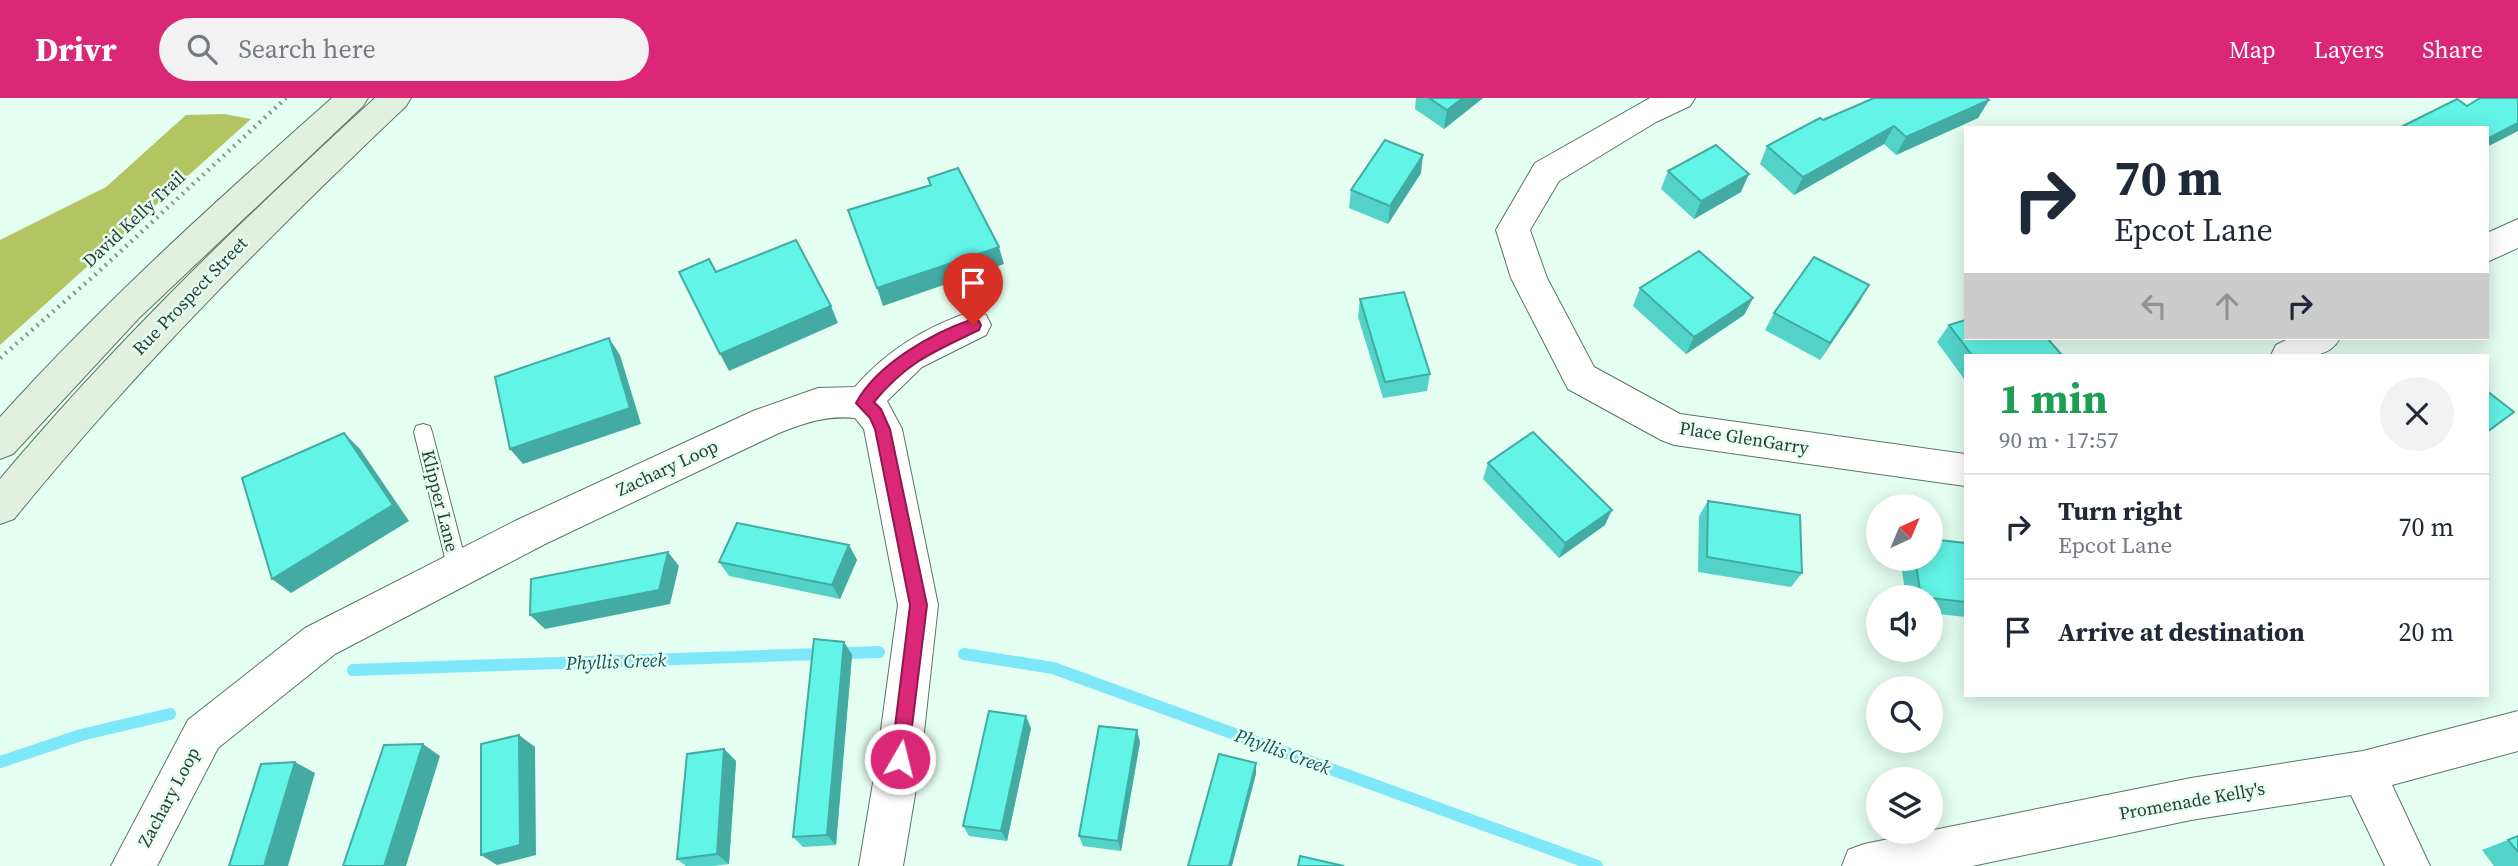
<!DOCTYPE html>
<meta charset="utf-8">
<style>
body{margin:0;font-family:"Source Serif 4",serif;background:#f2f2f3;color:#1f2937;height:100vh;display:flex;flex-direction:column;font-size:26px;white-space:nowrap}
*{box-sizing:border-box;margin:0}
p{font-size:23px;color:#747a83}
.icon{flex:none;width:38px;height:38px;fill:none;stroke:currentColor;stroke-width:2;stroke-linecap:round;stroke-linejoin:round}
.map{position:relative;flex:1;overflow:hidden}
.side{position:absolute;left:1964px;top:256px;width:525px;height:343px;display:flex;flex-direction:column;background:#fff;border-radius:0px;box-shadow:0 4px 18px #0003}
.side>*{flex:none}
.top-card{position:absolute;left:1964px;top:28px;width:525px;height:214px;border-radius:0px;box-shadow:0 4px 18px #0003;background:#fff;color:#1f2937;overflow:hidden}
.needle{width:46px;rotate:44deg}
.fabs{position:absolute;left:1866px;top:396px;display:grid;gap:14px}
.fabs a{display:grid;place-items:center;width:77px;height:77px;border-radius:50%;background:#fff;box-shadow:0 4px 18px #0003;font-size:35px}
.pin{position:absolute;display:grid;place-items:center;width:60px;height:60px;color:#fff;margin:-72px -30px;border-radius:50% 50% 50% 0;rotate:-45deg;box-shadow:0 0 7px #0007}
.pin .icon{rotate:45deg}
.me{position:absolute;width:77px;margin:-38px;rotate:8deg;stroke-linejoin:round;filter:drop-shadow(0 0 5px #0008)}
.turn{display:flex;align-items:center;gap:24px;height:147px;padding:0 35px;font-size:32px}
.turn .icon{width:91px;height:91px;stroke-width:2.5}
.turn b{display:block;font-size:49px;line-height:60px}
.lanes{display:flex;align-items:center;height:66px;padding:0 35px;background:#0003;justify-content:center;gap:35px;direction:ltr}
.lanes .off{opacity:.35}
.round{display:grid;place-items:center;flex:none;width:74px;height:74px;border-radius:37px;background:#f2f2f3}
.summary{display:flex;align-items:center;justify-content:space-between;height:119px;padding:0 35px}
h1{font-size:42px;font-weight:700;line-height:52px;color:#1e9e55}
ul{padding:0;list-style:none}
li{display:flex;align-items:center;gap:21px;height:105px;padding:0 35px;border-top:2px solid #e0e1e3}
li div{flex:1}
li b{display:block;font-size:26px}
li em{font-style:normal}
header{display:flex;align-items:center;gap:42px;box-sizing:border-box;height:98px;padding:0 35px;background:#db2777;color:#fff}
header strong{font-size:33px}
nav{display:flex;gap:38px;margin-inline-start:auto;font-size:24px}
.search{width:490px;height:63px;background:#f2f2f3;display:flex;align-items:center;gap:18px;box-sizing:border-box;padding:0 24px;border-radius:38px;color:#747a83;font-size:26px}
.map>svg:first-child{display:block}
</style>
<header>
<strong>Drivr</strong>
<div class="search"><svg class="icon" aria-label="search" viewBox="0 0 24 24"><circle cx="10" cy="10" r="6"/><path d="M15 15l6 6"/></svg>Search here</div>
<nav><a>Map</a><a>Layers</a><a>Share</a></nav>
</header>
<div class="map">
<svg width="2518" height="768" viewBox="0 0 2518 768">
<rect width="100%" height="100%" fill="#e4fef1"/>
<path fill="#b3c563" d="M224,16L251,21L0,247V142L106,89L186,17Z"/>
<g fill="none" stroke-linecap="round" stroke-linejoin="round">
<g stroke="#7ee7fa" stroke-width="12">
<path d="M964,556L1053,570L1597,768"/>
<path d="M353,572L879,554"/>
<path d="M0,664L81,637L170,616"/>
</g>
<g stroke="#587668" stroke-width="2">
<path id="lane" d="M423,326L430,328L432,334L468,472L465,478L458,481L451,478L448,472L414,334L416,328Z"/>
</g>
<g stroke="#587668" stroke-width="2">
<g id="street">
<path d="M1650,0H1695L1690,8L1656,24L1559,83L1530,132L1547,180L1594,269L1680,316L1965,356V388L1674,347L1661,342L1568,291L1511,180L1496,132L1535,65Z"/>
<path d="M2518,121V150L2487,164V135Z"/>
<path d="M973,213L986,217L991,227L986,237L922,269L887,303L902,331L938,507L921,661L903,768H859L877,661L898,507L864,331L855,320C827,317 805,325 779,335L545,446L335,556L218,650L157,768H111L188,622L305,530L517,422L753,313L818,290L855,289C887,252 927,228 973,213Z"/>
<path d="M2290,240H2340C2327,265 2295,257 2271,257L2276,247Z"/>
<path d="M2518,613V653L2392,687L2430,768H2385L2351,697L2191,722L1972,768H1842L1848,752L1864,746L2191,680L2363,653Z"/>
</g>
</g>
<g stroke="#587668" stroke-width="2">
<g id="secondary">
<path d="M332,0H368L363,8L139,220L13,356L0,361V319C103,205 217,102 332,0Z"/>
<path d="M375,0H411L406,8C268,139 134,273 14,421L0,426V381C115,244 243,121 375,0Z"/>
</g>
</g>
<path stroke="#869a90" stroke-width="4.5" stroke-dasharray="2 5" stroke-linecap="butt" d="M0,260L96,176L286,0"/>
<use href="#lane" fill="#fff" fill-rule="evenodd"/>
<use href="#street" fill="#fff" fill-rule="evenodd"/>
<use href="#secondary" fill="#e1f0df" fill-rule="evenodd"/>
</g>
<g fill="#53d2c7">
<path d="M1416,0H1483L1444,31L1415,11Z"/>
<path d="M1988,0L1989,2L1978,20L1896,57L1884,46L1794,97L1760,66L1767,48L1823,22Z"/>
<path d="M1668,73L1741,94L1694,121L1661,91Z"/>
<path d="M1421,75L1388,126L1349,110L1351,92Z"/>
<path d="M1869,187L1820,262L1765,232L1774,215Z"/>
<path d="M1640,190L1753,200L1744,217L1686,256L1633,208Z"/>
<path d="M1360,201L1430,276L1427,293L1383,300L1358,219Z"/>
<path d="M1949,227L2061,256L2060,257H1965V282L1937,244Z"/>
<path d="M1488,365L1605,427L1559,460L1483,381Z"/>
<path d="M1708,403L1802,475L1791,489L1698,474L1699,418Z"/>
<path d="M1965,445V519L1930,515V499H1906L1900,460H1930Z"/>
<path d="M849,447L857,462L840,501L729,478L719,464Z"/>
<path d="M844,544L852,557L836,747L803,749L793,739Z"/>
<path d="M1031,630L1007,743L969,738L963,728Z"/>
<path d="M1140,644L1121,753L1083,748L1079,738Z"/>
<path d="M724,651L736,663L729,766L714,768H686L677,761Z"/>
<path d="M2518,738V768H2494L2482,752Z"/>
</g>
<g fill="#44aba2">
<path d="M1463,0H1483L1444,31L1447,12Z"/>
<path d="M1989,2L1978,20L1896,57L1906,39Z"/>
<path d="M2518,25V33L2487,49V41Z"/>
<path d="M1894,28L1884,46L1794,97L1803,79Z"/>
<path d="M1423,57L1421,75L1388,126L1390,108Z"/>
<path d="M1749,76L1741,94L1694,121L1701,103Z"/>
<path d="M999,149L1004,166L883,208L877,190Z"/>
<path d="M1869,187L1859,205L1820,262L1830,245Z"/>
<path d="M1753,200L1744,217L1686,256L1694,239Z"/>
<path d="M831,208L838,225L729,273L720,256Z"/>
<path d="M609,240L620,257L641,326L523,366L510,351Z"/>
<path d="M344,335L360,351L409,423L291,495L272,481Z"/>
<path d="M1612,412L1605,427L1559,460L1565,445Z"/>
<path d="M849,447L857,462L840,501L832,487Z"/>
<path d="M668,454L679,468L670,506L545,531L530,517Z"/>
<path d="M844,544L852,557L836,747L827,737Z"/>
<path d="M1026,618L1031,630L1007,743L1001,733Z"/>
<path d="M1137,632L1140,644L1121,753L1118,743Z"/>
<path d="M519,637L535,649L536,757L497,767L481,757Z"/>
<path d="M423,646L440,658L406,768H384Z"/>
<path d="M724,651L736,663L729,766L717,756Z"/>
<path d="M295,664L315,675L288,768H264Z"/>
<path d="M1256,665V676L1232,768H1229Z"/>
</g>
<g fill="#61f4e7" stroke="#44aba2" stroke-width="2">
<path d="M1429,0H1463L1447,12Z"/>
<path d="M1874,0H1987L1989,2L1906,39L1894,28L1803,79L1767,48L1820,20L1823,22Z"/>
<path d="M2480,0H2518V25L2487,41V30H2399L2457,1L2467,8Z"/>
<path d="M1385,42L1423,57L1390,108L1351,92Z"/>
<path d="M1716,47L1749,76L1701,103L1668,73Z"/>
<path d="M958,70L999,149L877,190L848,112L931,87L928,80Z"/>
<path d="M796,142L831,208L720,256L679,174L709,161L716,174Z"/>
<path d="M1699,153L1753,200L1694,239L1640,190Z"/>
<path d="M1814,159L1869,187L1830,245L1774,215Z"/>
<path d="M1404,194L1430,276L1385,284L1360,201Z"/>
<path d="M1965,222V240H2047L2061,256L2057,257H1972L1949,227Z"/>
<path d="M609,240L630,310L510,351L495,279Z"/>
<path d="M2487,293L2514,314L2487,334Z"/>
<path d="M1533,334L1612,412L1565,445L1488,365Z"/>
<path d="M344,335L393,407L272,481L242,380Z"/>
<path d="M1708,403L1800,417L1802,475L1707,459Z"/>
<path d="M737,425L849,447L832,487L719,464Z"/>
<path d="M1930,441L1965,445V504L1930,500V499H1921L1915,460H1930Z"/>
<path d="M668,454L659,492L530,517L531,481Z"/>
<path d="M814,541L844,544L827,737L793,739Z"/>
<path d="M989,613L1026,618L1001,733L963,728Z"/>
<path d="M1099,628L1137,632L1118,743L1079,738Z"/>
<path d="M519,637L520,747L481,757V646Z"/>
<path d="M423,646L384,768H343L384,647Z"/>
<path d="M724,651L717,756L677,761L687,656Z"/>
<path d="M1219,656L1256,665L1229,768H1188Z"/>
<path d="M295,664L264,768H229L261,666Z"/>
<path d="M2518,738V754L2508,742Z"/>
<path d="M1300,758L1344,768H1298Z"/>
</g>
<path fill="#db2777" stroke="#8e194d" stroke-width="2" d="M973,221L979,223L981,227L979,232C933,254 907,264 874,304L881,311L890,331L927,507L908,661L906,667L900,670L893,667L891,661L910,507L875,331L870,320L856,305C877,266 932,235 973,221Z"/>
<g text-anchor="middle" stroke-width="5" stroke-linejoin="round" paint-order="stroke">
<g font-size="18" fill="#2e3c35" stroke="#e4fef1">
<text transform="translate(134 121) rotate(-43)" y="6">David Kelly Trail</text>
<text transform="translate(190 198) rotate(-46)" y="6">Rue Prospect Street</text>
<text transform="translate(1744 340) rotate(9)" y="6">Place GlenGarry</text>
<text transform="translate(667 370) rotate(-25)" y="6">Zachary Loop</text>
<text transform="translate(440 403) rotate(76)" y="6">Klipper Lane</text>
<text transform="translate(169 699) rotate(-62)" y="6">Zachary Loop</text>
<text transform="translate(2192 703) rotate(-10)" y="6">Promenade Kelly's</text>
</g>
<g font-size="19" font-style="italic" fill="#14525d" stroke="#e4fef1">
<text transform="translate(616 563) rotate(-2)" y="7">Phyllis Creek</text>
<text transform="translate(1283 653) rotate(20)" y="7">Phyllis Creek</text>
</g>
</g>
</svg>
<div class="fabs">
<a><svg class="needle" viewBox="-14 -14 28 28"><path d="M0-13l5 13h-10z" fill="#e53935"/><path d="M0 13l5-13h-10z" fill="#747a83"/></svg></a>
<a><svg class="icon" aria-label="sound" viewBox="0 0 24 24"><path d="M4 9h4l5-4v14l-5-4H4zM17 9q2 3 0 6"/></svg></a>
<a><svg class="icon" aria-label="search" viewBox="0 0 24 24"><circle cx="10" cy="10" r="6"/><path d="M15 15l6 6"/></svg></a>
<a><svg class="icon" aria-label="layers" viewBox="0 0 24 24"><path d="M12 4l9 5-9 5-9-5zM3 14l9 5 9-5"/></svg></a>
</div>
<div class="pin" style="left:973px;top:227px;background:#d93025"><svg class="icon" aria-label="arrive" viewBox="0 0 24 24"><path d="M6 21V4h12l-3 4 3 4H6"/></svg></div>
<svg class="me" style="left:900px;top:661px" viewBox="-20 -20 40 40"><circle r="17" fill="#db2777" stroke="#fff" stroke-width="3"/><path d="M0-11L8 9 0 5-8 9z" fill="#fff"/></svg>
<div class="top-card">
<div class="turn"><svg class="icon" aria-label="right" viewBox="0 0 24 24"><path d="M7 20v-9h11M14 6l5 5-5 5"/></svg><div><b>70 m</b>Epcot Lane</div></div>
<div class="lanes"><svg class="icon off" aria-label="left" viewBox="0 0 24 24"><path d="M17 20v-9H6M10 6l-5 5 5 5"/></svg><svg class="icon off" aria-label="ahead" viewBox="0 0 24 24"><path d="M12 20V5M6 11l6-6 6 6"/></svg><svg class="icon" aria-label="right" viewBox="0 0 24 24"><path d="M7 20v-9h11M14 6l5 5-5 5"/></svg></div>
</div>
<section class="side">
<div class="summary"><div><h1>1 min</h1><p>90 m · 17:57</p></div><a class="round"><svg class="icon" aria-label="close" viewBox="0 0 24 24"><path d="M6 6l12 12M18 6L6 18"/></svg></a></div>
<ul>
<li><svg class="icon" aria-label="right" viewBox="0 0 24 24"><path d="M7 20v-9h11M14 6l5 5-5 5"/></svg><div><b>Turn right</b><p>Epcot Lane</p></div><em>70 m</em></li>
<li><svg class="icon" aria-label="arrive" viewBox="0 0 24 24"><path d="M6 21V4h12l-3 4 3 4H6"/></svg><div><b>Arrive at destination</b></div><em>20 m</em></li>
</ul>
</section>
</div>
